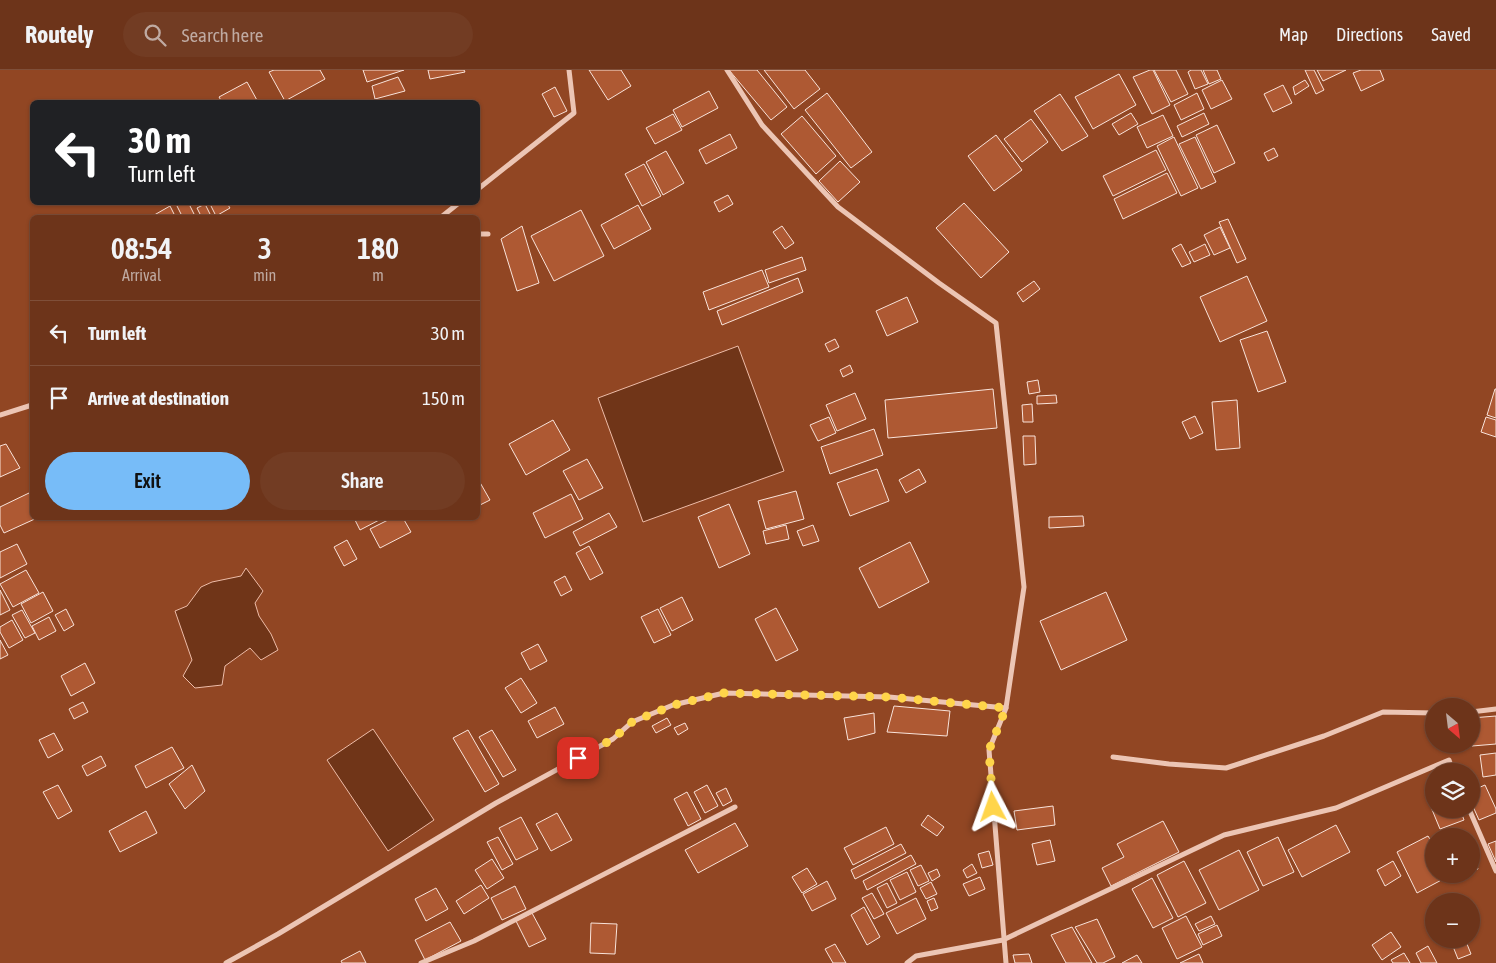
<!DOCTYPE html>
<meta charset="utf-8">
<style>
body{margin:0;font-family:"Asap Condensed",sans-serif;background:#723c23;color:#f1f3f6;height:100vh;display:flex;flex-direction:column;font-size:19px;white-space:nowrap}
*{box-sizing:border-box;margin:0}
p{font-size:16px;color:#bfaaa2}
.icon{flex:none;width:28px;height:28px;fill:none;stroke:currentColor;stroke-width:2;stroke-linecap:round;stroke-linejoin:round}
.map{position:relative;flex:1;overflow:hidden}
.side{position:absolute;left:30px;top:145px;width:450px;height:305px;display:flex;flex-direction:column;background:#6d341a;border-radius:8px;box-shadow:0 1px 4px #0004,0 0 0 1px #7f4f39}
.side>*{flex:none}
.hud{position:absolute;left:30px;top:30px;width:450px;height:105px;border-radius:8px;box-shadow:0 1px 4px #0004,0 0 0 1px #7f4f39;background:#202124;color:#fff;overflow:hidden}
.needle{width:32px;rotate:152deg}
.controls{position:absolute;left:1425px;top:628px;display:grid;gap:10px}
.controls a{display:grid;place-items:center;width:55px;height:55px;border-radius:50%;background:#6d341a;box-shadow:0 1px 4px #0004,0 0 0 1px #7f4f39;font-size:25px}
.pin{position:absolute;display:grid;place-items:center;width:42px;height:42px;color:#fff;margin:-21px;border-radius:10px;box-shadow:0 2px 8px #0006}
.me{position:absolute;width:55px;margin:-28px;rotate:356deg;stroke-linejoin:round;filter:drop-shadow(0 0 4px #0008)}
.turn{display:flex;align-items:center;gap:18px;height:105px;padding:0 15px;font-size:22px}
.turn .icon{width:65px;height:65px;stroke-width:2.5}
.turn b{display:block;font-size:35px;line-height:42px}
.eta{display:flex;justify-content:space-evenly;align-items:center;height:85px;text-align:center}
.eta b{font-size:30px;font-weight:600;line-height:35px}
.cta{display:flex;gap:10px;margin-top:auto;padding:10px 15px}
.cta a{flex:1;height:58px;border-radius:30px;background:#77bcf8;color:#111;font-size:20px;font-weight:600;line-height:58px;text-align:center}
.cta a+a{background:#723c23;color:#f1f3f6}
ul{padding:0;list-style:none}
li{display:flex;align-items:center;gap:15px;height:65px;padding:0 15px;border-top:1px solid #7f4f39}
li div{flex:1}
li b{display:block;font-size:19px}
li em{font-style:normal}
header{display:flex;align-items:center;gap:30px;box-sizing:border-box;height:70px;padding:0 25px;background:#6d341a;border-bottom:1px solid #7f4f39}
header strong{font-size:24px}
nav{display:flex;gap:28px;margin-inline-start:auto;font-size:18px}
.search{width:350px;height:45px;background:#723c23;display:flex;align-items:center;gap:12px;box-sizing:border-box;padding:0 18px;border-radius:28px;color:#bfaaa2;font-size:19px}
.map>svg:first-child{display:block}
</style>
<header>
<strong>Routely</strong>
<div class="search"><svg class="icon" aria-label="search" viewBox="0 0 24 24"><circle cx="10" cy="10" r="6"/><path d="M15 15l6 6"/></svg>Search here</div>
<nav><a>Map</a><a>Directions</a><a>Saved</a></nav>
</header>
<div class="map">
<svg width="1496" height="893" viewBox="0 0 1496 893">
<rect width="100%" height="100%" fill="#914623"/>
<g fill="#703518" stroke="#edbca8">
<path d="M738,276L784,401L643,452L598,328Z"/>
<path d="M246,498L263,521L255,533L259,546L271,564L278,580L261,590L250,578L225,596L222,615L195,618L183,606L192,590L175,541L187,536L201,517L212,512L241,506Z"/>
<path d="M373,659L434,750L388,781L327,690Z"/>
</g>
<g fill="#ae5933" stroke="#f9e3da">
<path d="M274,0H320L325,9L285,31L269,2Z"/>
<path d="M363,0H404L367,12Z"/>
<path d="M428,0H464L465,2L430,9Z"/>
<path d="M589,0H621L631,16L608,30Z"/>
<path d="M729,0H757L787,37L771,50Z"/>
<path d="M764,0H805L820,19L794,39Z"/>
<path d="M1150,0H1153L1170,35L1152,44L1133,7Z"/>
<path d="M1154,0H1176L1188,24L1171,32Z"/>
<path d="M1191,0H1201L1208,14L1195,19L1188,2Z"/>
<path d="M1203,0H1217L1221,9L1209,14Z"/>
<path d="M1305,0H1314L1324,20L1316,24Z"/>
<path d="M1317,0H1346L1323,11Z"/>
<path d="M1361,0H1380L1384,10L1361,21L1353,3Z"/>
<path d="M1119,4L1136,35L1093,59L1075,27Z"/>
<path d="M398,7L405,21L375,29L372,16Z"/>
<path d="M1222,10L1232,29L1211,39L1202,20Z"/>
<path d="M1305,10L1309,16L1295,25L1293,17Z"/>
<path d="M247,12L258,32H222L219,27Z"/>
<path d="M1283,15L1292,33L1273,42L1264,24Z"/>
<path d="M555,17L567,41L554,47L542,24Z"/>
<path d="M709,21L718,38L682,57L673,40Z"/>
<path d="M827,23L872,82L851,98L805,40Z"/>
<path d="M1197,23L1204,39L1181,50L1174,35Z"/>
<path d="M1060,24L1088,66L1062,81L1034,41Z"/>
<path d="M1131,43L1138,54L1119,65L1112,54Z"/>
<path d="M1204,43L1209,54L1182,67L1177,56Z"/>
<path d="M673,44L682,60L655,74L646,58Z"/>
<path d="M1163,45L1173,66L1147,78L1137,57Z"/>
<path d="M802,46L836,86L816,104L781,64Z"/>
<path d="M1031,49L1048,72L1022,92L1004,69Z"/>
<path d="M1217,55L1235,93L1214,103L1196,65Z"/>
<path d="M730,64L737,78L706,94L699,80Z"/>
<path d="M996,65L1022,100L994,121L968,86Z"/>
<path d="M1174,67L1198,118L1181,126L1157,76Z"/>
<path d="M1195,67L1216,112L1201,119L1179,74Z"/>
<path d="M1274,78L1278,86L1268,91L1264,83Z"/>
<path d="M1156,80L1166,100L1113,126L1103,106Z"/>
<path d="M666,81L684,113L663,125L646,92Z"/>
<path d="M840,91L860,112L838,132L819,111Z"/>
<path d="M644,94L661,126L642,136L625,104Z"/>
<path d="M1167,103L1177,123L1123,149L1114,129Z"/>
<path d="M728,125L733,134L719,142L714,132Z"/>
<path d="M175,132H188L196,148H183Z"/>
<path d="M209,132H226L230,138L216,146Z"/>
<path d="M964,133L1009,182L981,208L936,158Z"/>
<path d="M205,134L212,148H202L197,138Z"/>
<path d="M638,135L651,159L614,179L601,155Z"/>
<path d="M170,136L176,148H149Z"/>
<path d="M581,140L604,186L554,211L531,166Z"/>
<path d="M1228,149L1246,189L1237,193L1219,152Z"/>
<path d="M522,156L539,213L517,221L501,169Z"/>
<path d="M782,156L794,173L785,179L773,162Z"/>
<path d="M1220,157L1230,178L1214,185L1204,165Z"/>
<path d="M1181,174L1191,193L1182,197L1172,179Z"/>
<path d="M1205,174L1210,185L1194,192L1189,182Z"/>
<path d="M802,187L806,200L769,213L765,200Z"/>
<path d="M762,200L769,217L709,240L703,222Z"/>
<path d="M1247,206L1267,251L1220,272L1200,227Z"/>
<path d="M798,208L803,222L722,255L717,241Z"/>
<path d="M1034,211L1040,219L1023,232L1017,223Z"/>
<path d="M907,227L918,252L887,266L876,241Z"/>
<path d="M1267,261L1286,312L1258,322L1240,270Z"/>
<path d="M835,269L839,277L829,282L825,274Z"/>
<path d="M850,295L853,302L843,307L840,300Z"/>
<path d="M1038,310L1040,322L1029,324L1027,312Z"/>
<path d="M993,319L997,358L888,368L885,330Z"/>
<path d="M1495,319H1496V348L1487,345Z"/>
<path d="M855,323L866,349L837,361L826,335Z"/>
<path d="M1056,325L1057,333L1037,334V326Z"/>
<path d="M1237,330L1240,378L1216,380L1212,332Z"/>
<path d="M1032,334L1033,352H1023L1022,335Z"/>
<path d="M1195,346L1203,363L1190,369L1182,352Z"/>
<path d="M829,347L836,363L818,371L810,355Z"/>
<path d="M1486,347L1496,350V367L1481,362Z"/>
<path d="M553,350L570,380L526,405L509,374Z"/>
<path d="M874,359L883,385L830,404L821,377Z"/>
<path d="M1023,366H1035L1036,394L1024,395Z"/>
<path d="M6,374L20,398L0,407V376Z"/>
<path d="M587,389L603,418L579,430L563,401Z"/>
<path d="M877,399L889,431L850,446L837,413Z"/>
<path d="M919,399L926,412L906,423L899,410Z"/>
<path d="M478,409L490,430L478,436Z"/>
<path d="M796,421L804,449L766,459L758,431Z"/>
<path d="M29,423L32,430V448H37L4,463L0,455V437Z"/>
<path d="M571,424L583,449L545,468L533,443Z"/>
<path d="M729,434L750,484L719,498L698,447Z"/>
<path d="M609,443L617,457L580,476L573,462Z"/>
<path d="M1083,446L1084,456L1049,458V447Z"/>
<path d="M354,448H383L360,460Z"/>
<path d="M392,448H403L411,462L380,478L370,459Z"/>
<path d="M786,455L789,469L766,474L763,461Z"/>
<path d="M813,455L819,471L803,476L797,461Z"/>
<path d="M347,470L357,489L344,496L334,477Z"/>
<path d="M910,472L929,512L879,538L859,498Z"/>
<path d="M17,474L27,494L0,508V482Z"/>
<path d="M589,476L603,503L590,510L576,483Z"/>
<path d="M26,500L39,523L13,537L0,514Z"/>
<path d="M565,506L572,520L561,526L554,512Z"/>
<path d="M0,520L10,540L0,545Z"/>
<path d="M43,522L53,541L31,553L21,534Z"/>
<path d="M1106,522L1127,570L1061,600L1040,551Z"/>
<path d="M682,527L693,550L672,561L660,538Z"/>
<path d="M776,538L798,580L776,591L755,549Z"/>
<path d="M66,539L74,555L64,561L55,545Z"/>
<path d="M658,539L671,565L654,573L641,547Z"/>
<path d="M22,540L35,563L25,568L12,545Z"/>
<path d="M49,547L56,561L39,570L32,556Z"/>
<path d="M12,550L23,570L9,578L0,562V557Z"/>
<path d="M0,570L8,585L0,589Z"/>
<path d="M538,574L547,591L530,600L521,583Z"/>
<path d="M85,593L95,613L71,626L61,606Z"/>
<path d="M521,608L537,633L521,643L505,618Z"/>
<path d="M83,632L88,642L74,649L69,639Z"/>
<path d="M894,636L950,641L947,666L887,662Z"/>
<path d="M555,637L564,654L537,668L528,651Z"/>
<path d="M874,643L875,663L848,670L844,648Z"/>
<path d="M1496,646V674L1472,676L1471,648Z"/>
<path d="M667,648L671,655L656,663L652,656Z"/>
<path d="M685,653L688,659L678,665L674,658Z"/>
<path d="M468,660L499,714L485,722L453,668Z"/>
<path d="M492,660L516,700L503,707L479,667Z"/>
<path d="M54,663L63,680L48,688L39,670Z"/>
<path d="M172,677L184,698L146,718L135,696Z"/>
<path d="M1496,683V705L1483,707L1480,685Z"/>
<path d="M101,686L106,696L87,706L82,696Z"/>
<path d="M192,695L205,721L185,739L169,714Z"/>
<path d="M58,715L72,741L58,749L43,722Z"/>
<path d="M707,715L718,736L705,743L694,722Z"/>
<path d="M1485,715L1496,739V743L1479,750L1471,732V721Z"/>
<path d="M726,718L732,731L723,736L716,723Z"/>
<path d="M687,722L701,749L688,756L674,729Z"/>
<path d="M1434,722V739H1460L1464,750L1440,759L1426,725Z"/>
<path d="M1053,736L1055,755L1017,760L1014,741Z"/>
<path d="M146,741L157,763L120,782L109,761Z"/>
<path d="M557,743L572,770L551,781L536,754Z"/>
<path d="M928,745L944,757L937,766L921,755Z"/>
<path d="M521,747L538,779L516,790L499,758Z"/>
<path d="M1163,751L1179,782L1111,816L1102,798L1124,787L1117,774Z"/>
<path d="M735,753L748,776L698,803L685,780Z"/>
<path d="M1336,755L1350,782L1302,807L1288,780Z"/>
<path d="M886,757L894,774L853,795L844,778Z"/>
<path d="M1428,766L1434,776V804H1448L1449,806L1417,823L1397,782Z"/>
<path d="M498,767L513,794L502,800L487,772Z"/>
<path d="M1278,767L1294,802L1263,816L1247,782Z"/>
<path d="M1050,770L1055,791L1037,795L1032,774Z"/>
<path d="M1496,771V792L1488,774Z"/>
<path d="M901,774L906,783L855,809L851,800Z"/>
<path d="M1239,780L1259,820L1219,840L1199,800Z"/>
<path d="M1471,780L1478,799L1471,801Z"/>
<path d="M989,781L993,795L982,798L978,784Z"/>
<path d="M911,785L916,794L867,820L863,811Z"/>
<path d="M492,789L504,808L487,819L475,800Z"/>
<path d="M1184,791L1206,833L1178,847L1157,805Z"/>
<path d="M1393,791L1401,806L1385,816L1377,800Z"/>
<path d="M972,794L977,803L967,808L963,800Z"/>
<path d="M921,795L929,811L918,816L910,800Z"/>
<path d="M807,798L817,814L802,823L792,807Z"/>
<path d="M937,799L940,806L932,811L928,803Z"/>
<path d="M907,802L916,822L900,830L890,810Z"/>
<path d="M980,807L985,819L969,826L963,814Z"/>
<path d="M1152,808L1173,848L1153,858L1132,819Z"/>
<path d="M827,811L836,829L812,841L803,824Z"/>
<path d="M931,812L937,824L926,829L920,818Z"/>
<path d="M887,813L897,833L887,838L877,818Z"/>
<path d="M481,815L489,828L464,844L456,831Z"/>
<path d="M515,816L526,839L502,850L491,828Z"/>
<path d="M436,818L448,839L426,851L415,829Z"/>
<path d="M872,823L884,844L874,849L862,828Z"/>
<path d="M916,828L926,849L897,864L886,843Z"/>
<path d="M934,828L938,838L931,841L927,831Z"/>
<path d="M864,837L880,867L867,875L851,845Z"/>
<path d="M532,843L546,869L529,877L516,851Z"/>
<path d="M1186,846L1202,877L1177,889L1162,858Z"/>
<path d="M1211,846L1215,854L1199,861L1195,854Z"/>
<path d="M1097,849L1115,887L1103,893H1097L1075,857Z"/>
<path d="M450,852L461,871L425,890L415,870Z"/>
<path d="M591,853L617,854L615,884L590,883Z"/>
<path d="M1217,855L1222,866L1203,875L1198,864Z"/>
<path d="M1072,857L1092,893H1066L1051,865Z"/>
<path d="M1391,862L1401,877L1382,890L1372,875Z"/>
<path d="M1450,869H1465L1471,884L1458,889Z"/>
<path d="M835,874L846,893H833L825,879Z"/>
<path d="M1428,876L1437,893H1421L1416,883Z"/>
<path d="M360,881L366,893H342L341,891Z"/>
<path d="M1404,883L1410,893H1393L1391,890Z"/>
<path d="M1029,884L1032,893H1015L1013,885Z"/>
<path d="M1199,884L1203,893H1180Z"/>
<path d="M1137,885L1142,893H1122Z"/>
</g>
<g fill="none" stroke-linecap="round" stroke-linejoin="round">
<g stroke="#ecc5b4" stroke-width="5">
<path d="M727,0L762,55L838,137L939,213L996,253L1024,517L1006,638L989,680L1006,893"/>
<path d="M478,119L574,43L569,0"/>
<path d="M440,148L460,132"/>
<path d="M478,164H488"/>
<path d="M0,345L32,335"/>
<path d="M1471,642L1496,639"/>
<path d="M1113,687L1169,694L1226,698L1324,666L1383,642L1434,643"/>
<path d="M1469,739L1496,801"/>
<path d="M226,893L278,864L496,733L613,669L632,652L673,635L724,623L889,627L1006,638"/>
<path d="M421,893L474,871L735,737"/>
<path d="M907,893L916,886L1003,870L1224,765L1336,738L1449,690L1453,701"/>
</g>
</g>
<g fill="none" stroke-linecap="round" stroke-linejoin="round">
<path stroke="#ffd54a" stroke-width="9" stroke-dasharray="0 16.2" d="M578,688L613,669L632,652L674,635L724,623L890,627L1006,638L989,680L993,737"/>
</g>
</svg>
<div class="controls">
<a><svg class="needle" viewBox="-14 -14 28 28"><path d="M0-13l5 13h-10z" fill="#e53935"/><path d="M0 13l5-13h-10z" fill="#bfaaa2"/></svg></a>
<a><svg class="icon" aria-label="layers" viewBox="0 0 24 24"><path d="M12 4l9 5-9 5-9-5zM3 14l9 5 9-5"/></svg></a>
<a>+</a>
<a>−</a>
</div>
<div class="pin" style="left:578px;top:688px;background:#d93025"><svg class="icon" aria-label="arrive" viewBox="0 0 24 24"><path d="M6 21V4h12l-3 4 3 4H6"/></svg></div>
<svg class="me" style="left:993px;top:737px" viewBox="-20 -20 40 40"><path d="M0-17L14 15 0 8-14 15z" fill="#ffd54a" stroke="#fff" stroke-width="4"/></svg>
<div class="hud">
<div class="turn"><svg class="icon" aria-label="left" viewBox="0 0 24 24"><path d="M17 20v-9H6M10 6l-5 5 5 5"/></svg><div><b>30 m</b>Turn left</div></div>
</div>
<section class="side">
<div class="eta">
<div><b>08:54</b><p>Arrival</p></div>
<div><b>3</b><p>min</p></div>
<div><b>180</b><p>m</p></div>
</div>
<ul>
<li><svg class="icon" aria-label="left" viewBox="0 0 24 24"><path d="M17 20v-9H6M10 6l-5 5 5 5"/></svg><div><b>Turn left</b></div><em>30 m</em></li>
<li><svg class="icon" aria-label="arrive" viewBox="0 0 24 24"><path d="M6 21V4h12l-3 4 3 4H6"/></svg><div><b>Arrive at destination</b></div><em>150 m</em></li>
</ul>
<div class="cta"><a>Exit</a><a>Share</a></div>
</section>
</div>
